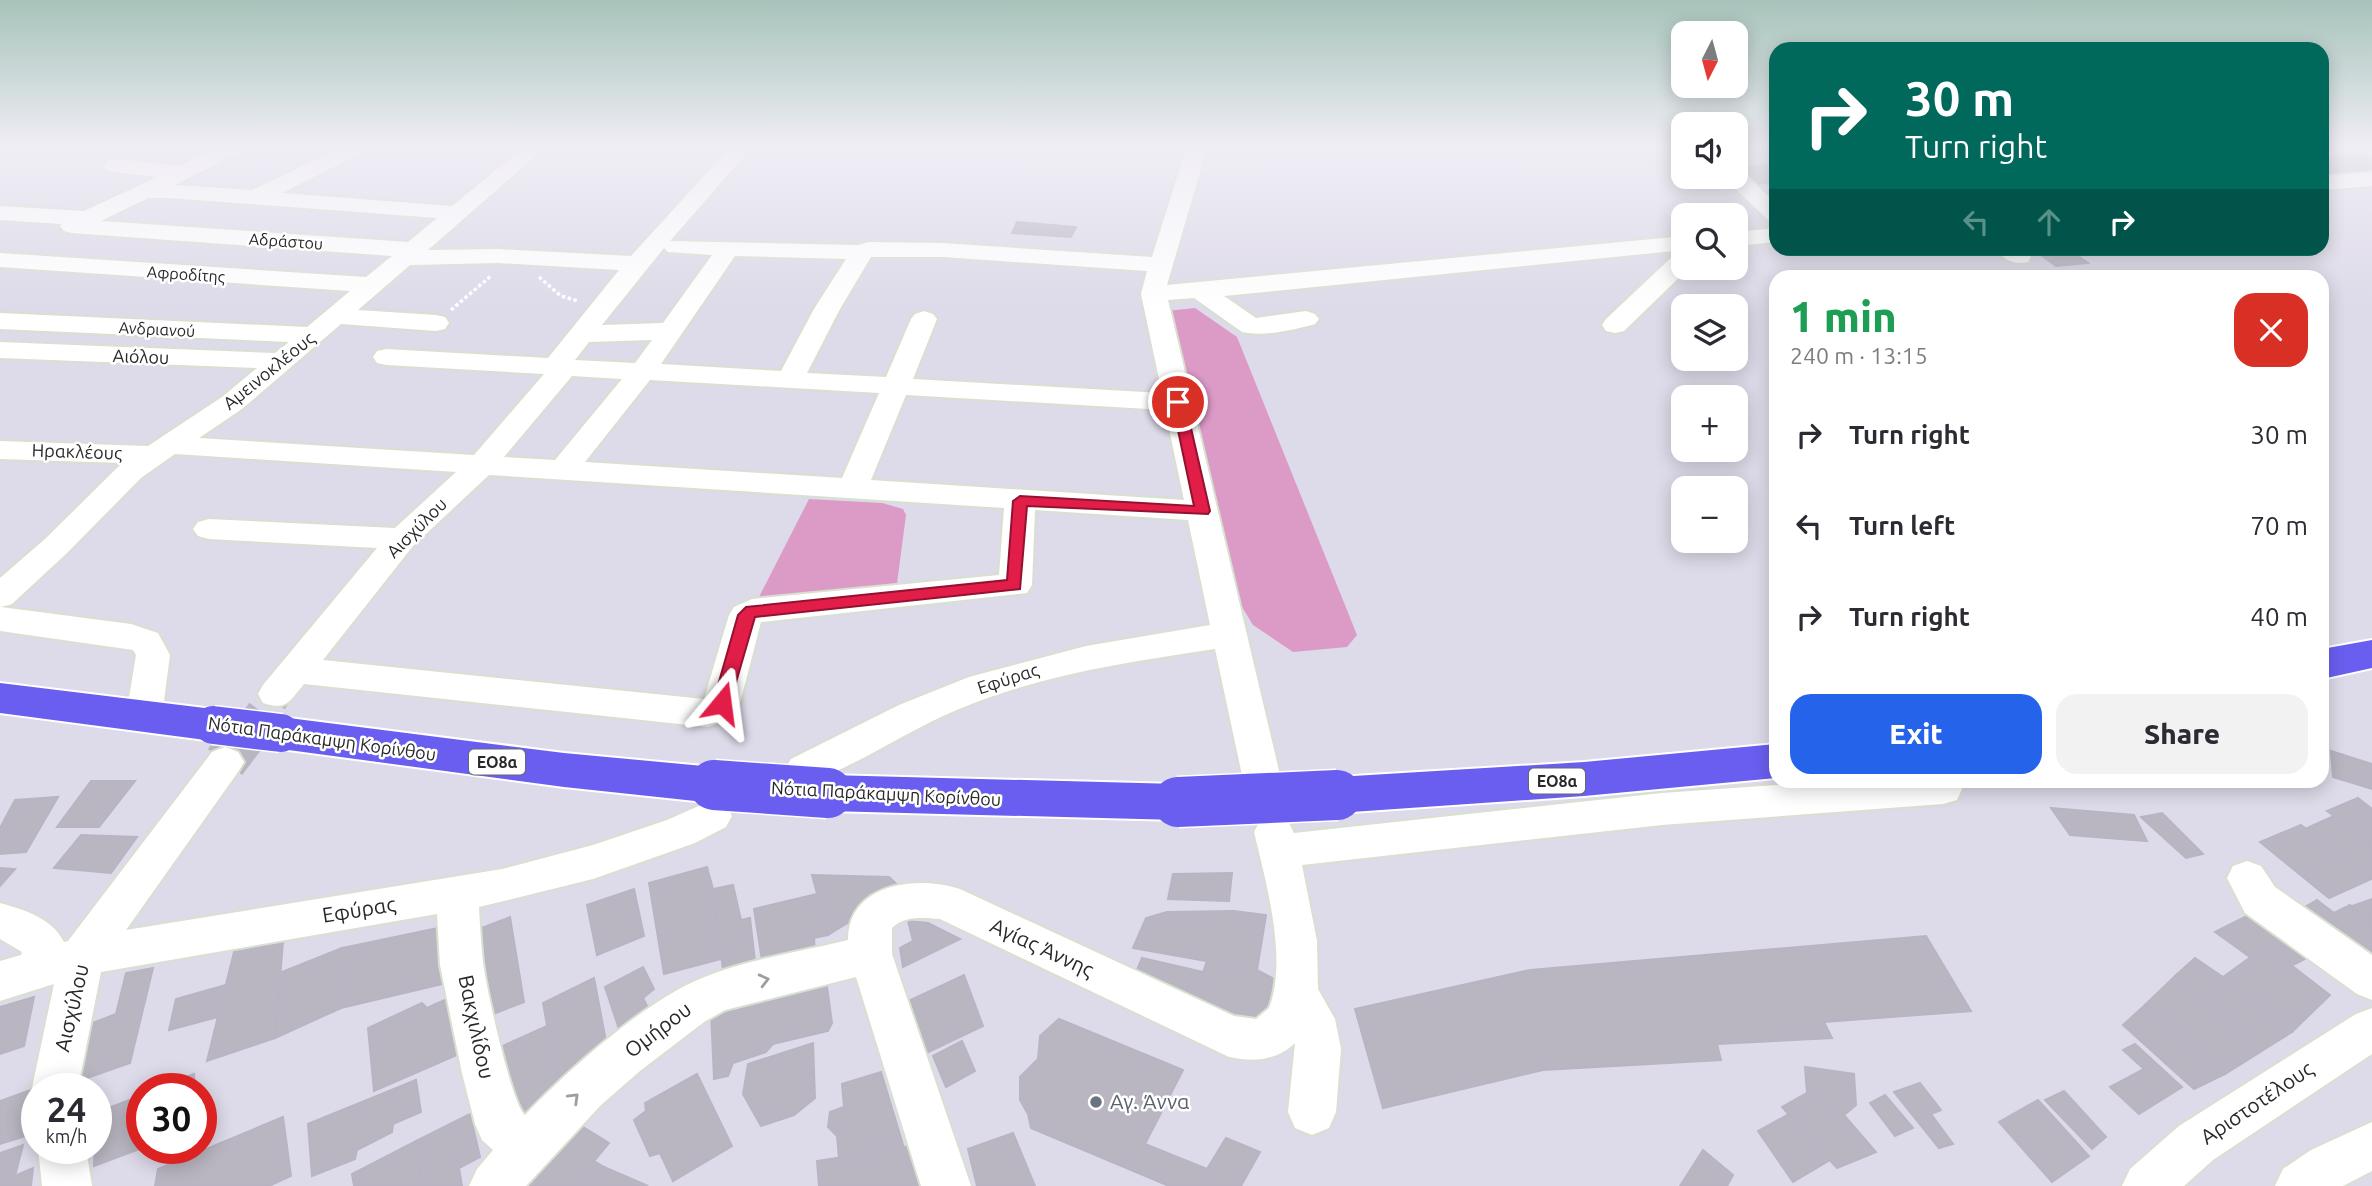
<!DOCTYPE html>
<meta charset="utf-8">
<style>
body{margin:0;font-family:Ubuntu,sans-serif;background:#f2f2f3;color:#2b2b33;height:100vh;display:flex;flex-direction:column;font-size:26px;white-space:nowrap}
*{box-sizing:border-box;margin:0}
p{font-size:23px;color:#7c7c81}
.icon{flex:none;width:38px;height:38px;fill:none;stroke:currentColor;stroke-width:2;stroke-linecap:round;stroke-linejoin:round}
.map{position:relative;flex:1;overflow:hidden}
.panel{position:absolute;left:1769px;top:270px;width:560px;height:518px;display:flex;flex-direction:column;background:#fff;border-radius:21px;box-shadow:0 4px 18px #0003}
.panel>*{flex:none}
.banner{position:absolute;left:1769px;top:42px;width:560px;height:214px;border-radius:21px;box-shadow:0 4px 18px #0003;background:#00695c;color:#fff;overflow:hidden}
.needle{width:46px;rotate:186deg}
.controls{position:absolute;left:1671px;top:21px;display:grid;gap:14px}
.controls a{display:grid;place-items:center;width:77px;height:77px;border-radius:14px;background:#fff;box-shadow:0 4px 18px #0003;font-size:35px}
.speed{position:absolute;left:21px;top:1073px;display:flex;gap:14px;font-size:35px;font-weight:700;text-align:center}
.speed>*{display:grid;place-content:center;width:91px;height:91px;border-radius:50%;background:#fff;box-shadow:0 4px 18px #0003;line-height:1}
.speed small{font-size:18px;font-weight:400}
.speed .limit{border:10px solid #d22;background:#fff;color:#111}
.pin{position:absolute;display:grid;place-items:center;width:60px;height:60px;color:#fff;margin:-30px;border:4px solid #fff;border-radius:50%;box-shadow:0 2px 7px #0007}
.me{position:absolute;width:77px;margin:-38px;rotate:16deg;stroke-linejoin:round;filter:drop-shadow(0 0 5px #0008)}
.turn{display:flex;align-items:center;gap:24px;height:147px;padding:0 21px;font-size:32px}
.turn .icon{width:91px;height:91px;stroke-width:2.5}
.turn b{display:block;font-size:49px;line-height:60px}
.lanes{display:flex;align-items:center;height:66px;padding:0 21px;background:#0003;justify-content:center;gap:35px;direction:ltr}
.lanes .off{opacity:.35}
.round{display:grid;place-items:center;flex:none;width:74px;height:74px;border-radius:21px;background:#f2f2f3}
.overview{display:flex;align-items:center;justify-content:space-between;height:119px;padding:0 21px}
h1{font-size:42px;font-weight:800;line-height:52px;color:#1e9e55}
.primary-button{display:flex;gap:14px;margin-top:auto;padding:14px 21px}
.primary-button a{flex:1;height:80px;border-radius:21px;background:#2563eb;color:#fff;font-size:28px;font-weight:800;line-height:80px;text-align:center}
.primary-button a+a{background:#f2f2f3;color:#2b2b33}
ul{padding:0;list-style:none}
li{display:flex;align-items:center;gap:21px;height:91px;padding:0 21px}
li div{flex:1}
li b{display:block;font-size:26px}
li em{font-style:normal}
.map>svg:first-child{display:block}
</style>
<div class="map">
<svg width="2372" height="1186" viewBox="0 0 2372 1186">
<rect width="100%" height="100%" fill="#dddae9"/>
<g fill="#dc9ac7">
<path d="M1195,308L1237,337L1357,635L1347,647L1293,652L1253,625L1236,597L1166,311Z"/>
<path d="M809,499L882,503L903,509L906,515L896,591L755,605Z"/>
</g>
<g fill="#b9b6c1" stroke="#b9b4c4" stroke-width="2">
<path d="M2363,154L2372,159V173L2322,176V158Z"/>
<path d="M1776,164V182L1755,184L1738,168Z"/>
<path d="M1017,222L1076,227L1071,237L1012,233Z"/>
<path d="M2067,248L2088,263L2056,266L2033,249Z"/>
<path d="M2331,751L2372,764V789L2333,777Z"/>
<path d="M91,781H135L99,827H57Z"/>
<path d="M58,797L26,852L0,854V828L15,800Z"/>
<path d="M2358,798L2372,809V844L2327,811Z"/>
<path d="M2051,808L2134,815L2147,841L2070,835Z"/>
<path d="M2162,813L2203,854L2186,858L2141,817Z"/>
<path d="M2334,816L2372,844V878L2305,829Z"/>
<path d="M2301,825L2371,879L2329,898L2260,842Z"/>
<path d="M81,835L137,837L111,873L54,868Z"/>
<path d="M707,867L713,889L721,959L664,974L649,883Z"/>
<path d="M0,868L15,869L0,886Z"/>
<path d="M1232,873L1229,901L1168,899L1173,874Z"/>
<path d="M812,875L889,877L902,889L828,935Z"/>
<path d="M733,885L741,920L750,918L755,961L723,970L713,889Z"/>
<path d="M634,889L644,936L597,955L587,905Z"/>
<path d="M817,894L828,935L814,938L815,954L763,967L754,909Z"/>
<path d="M2372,899V921L2352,906Z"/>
<path d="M2317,900L2334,913L2350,905L2372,922V970L2295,913Z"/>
<path d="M1234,911L1266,915L1257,970L1133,948L1146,918L1167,912Z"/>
<path d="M2257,911L2314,954L2293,965L2266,946L2250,957L2215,932Z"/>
<path d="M510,917L524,1002L483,1018L469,933Z"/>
<path d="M908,921L928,923L960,939L903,967L900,948L913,941Z"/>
<path d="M443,927L451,982L341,1008L342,948Z"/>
<path d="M1926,936L1971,1011L1824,1022L1832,1038L1717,1044L1721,1060L1543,1070L1383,1108L1355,1009L1530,970Z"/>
<path d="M283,942L275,1038L207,1061L234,952Z"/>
<path d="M2266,946L2330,995L2292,1032L2223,977Z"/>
<path d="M342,948L341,1008L275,1038L282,972Z"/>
<path d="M1142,958L1203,972L1194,1000L1134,977Z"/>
<path d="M2195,958L2223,977L2292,1032L2260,1052L2175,976Z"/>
<path d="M1207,961L1257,970L1276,980L1268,1021L1190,1011Z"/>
<path d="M643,967L654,989L643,998L653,1018L621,1035L605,987Z"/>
<path d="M153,968L130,1063L70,1084L82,1027L116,1014L126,973Z"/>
<path d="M964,975L983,1026L922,1055L904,1003Z"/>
<path d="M2175,976L2260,1052L2225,1074L2146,1004Z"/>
<path d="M594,978L609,1057L558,1086L543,1003Z"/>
<path d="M226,985L218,1017L169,1030L176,999Z"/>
<path d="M827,987L832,1023L828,1031L773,1044L766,1052L733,1063L728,1076L714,1079L711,1010Z"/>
<path d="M34,997L24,1046L0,1054V1007Z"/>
<path d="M447,999L457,1055L374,1091L368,1028L422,1003L427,1008Z"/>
<path d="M2146,1004L2225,1074L2194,1089L2123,1025Z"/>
<path d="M1059,1019L1183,1070L1145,1144L1207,1169L1226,1138L1260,1152L1241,1186H1169L1031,1128L1028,1114L1020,1100V1077L1038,1059L1040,1036Z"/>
<path d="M549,1025L562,1098L508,1119L496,1049Z"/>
<path d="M962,1041L975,1071L946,1087L933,1056Z"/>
<path d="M813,1043L815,1098L794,1115L761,1126L743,1094L748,1064Z"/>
<path d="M2135,1044L2182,1087L2139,1114L2110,1087L2144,1069L2123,1050Z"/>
<path d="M1805,1067L1854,1074L1856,1105L1844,1115L1807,1093Z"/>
<path d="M881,1072L904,1148L839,1158L837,1136L828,1127L830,1112L844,1107L842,1084Z"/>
<path d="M194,1074L195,1088H157Z"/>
<path d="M697,1074L732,1146L673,1181L660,1153L650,1156L634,1120L646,1111L645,1103Z"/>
<path d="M416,1080L421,1112L393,1124L392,1132L357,1150L355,1159L312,1176L308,1124Z"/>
<path d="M1920,1083L1941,1110L1931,1114L1953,1144L1939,1148L1894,1092Z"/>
<path d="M36,1088L29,1135L0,1144V1101Z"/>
<path d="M2064,1091L2106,1137L2092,1149L2045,1100Z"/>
<path d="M1807,1093L1844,1115L1876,1152L1837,1168L1782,1107Z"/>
<path d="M142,1095V1148L94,1166L96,1113Z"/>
<path d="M1885,1095L1913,1128L1895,1136L1870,1103Z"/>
<path d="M2038,1100L2089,1156L2052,1182L1999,1122Z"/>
<path d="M470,1114L480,1157L459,1168L462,1186H422L416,1141Z"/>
<path d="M1789,1114L1830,1160L1793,1182L1758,1131Z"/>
<path d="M283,1117L291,1176L269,1186H155L158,1169Z"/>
<path d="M567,1117L609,1143L594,1161L604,1167L587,1186H517Z"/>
<path d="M1013,1133L1035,1186H977L968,1149Z"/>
<path d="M416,1141L422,1186H354L352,1174Z"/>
<path d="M23,1145L15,1176L0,1182V1153Z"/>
<path d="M912,1146L927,1186H819L817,1161Z"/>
<path d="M1703,1150L1733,1175L1727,1186H1680Z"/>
<path d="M604,1167L648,1186H587Z"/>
<path d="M33,1168L31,1186H0V1182Z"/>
</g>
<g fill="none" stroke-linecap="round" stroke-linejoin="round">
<path stroke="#b9b6c2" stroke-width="32" stroke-dasharray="32 16" stroke-linecap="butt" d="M243,738L276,694"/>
<path stroke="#b9b6c2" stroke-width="43" stroke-dasharray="43 21" stroke-linecap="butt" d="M225,762L244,737"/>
<g stroke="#d8e0d0" stroke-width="4">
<g id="minor">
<path d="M223,145H244L246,147L242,151L175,185L252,190L346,145H372L369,149L282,193L452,206L526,145H548L428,250L498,249L631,256L732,145H754L670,241L858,245L868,242L943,243L1152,257L1187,145H1208L1167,285L1684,236V250L1224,296L1256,318L1306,311L1315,314L1319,319L1315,324C1294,330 1263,337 1242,332L1194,298L1168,300L1280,775L1274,786L1261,790L1248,786L1242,775L1215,649C1128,662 1040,675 959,709C906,731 858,766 804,784L791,779L785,769L791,759L899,705L969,677L1086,646L1210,625L1188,520L1035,510L1032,585L1027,593L761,622L740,703L730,719L708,727L304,684C290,701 287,711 263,703L258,694L263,685L377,548L209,539L198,536L193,529L198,522L209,519L395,528L456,472L175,454L141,478L67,553L12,604L1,607L131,624L158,633L170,655L162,716L157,726L144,730L131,726L126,716L136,655L133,650L0,631V578L45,539L122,463L0,459V441L148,446L222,397L257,368L0,358V342L275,353L289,342L0,329V313L307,327L350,291L0,267V253L366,277L392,256L72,233L64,231L60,226L62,224L0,220V206L84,211L157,177L107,171L104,166L107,161L115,159L179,166ZM148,198H170L437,218L408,242L101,221ZM664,248L668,252L712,255L663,323L602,325ZM735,256L846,259L814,309L781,371L661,364ZM871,257H943L1147,271L1141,294L1162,393L913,379L937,319L933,314L924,311L915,314L911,319L886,377L807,373L840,309ZM498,263L619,270L548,358L386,349L377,351L373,357L377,363L386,365L544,374L474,455L199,438L242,409L341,324L436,331L445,329L449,323L445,317L436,315L358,310L410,265ZM652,340L635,363L575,360L589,342ZM572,376L622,379L555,460L504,457ZM650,380L879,393L842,478L585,462ZM906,395L1165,410L1184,500L871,480ZM489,475L1004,508L999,575L752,599L734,607L729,615L704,699L323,660L413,546Z"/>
<path d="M1736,145H1776V150L1736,154Z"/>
<path d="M2354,145H2372V154L2358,149Z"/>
<path d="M1736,171L1742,172L1776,203V222L1768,220L1723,177H1736Z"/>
<path d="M2372,172V186L2322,190V176Z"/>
<path d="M1776,228V242L1736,246V232Z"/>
<path d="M1995,248H2023L2031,257L2028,262C2014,265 2003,260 1995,248Z"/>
<path d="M1684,252V268H1689L1624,331L1615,333L1606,331L1602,325L1606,319L1675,254Z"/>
<path d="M225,747L238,752L244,762L238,772L126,930L502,869L593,845L667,820L712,800L726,805L732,816L726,827L695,843L593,879L479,907C480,926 481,944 483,962C486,986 511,1103 525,1115C568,1070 645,1001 702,978C747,959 800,952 848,940C848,883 918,875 960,889L1234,1016L1256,1019L1269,1008C1288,960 1266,882 1254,832L1260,821L1274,816L1288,821L1294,833L1662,793L1846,780H1958L1962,789L1957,800L1943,804L1662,825L1302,865L1317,941L1318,989L1335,1019L1341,1049L1336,1112L1329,1128L1312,1135L1295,1128L1288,1112L1295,1043C1276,1061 1254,1062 1229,1057L940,919C923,918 905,915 892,928V954L971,1186H921L856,977L725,1010L704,1022L640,1071L601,1105L526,1186H469L477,1169L493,1150L482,1140L475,1124L462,1073L440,965L437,914L101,972L78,1088H37V1100L32,1088L54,984L0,1001V961L21,955L22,952L0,939V903C25,910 52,918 64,942L68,941L212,752Z"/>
<path d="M2247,861L2261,866L2275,887L2372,955V1000L2357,994L2245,913L2227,878L2233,866Z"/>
<path d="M2372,1008V1054L2213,1160L2184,1186H2122L2130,1169L2179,1126L2356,1014Z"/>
<path d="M2372,1122V1171L2343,1186H2275L2283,1169L2311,1150Z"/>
<path d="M38,1148H86L92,1186H42Z"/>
</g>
</g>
<g stroke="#fff" stroke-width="4">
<g id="highway">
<path d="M2372,640V668L2322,679V649Z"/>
<path d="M0,683L213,709L228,714L234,725L228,736L213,741L0,713Z"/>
<path d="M281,717L564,753L714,767L730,773L736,785L730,797L714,803L564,787L281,749L266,745L260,733L266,721Z"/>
<path d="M1776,744V778L1584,796L1337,813L1321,808L1315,795L1321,782L1337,777L1584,762Z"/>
<path d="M828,775L1178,784L1194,789L1201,802L1194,815L1178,820L828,811L812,806L806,793L812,780Z"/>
</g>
</g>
<g stroke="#fff" stroke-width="3.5" stroke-dasharray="3.5 2.5" stroke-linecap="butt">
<path d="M539,277L561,296L578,301"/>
<path d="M451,310L492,275"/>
</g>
<use href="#minor" fill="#fff" fill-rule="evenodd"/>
<use href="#highway" fill="#6a5ef0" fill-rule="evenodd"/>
<g stroke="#fff" stroke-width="41" stroke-linecap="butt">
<path id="highway-bridge-far1" d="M213,725L281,733"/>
</g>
<g stroke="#fff" stroke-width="53" stroke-linecap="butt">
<g id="highway-bridge">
<path d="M714,785L828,793"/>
<path d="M1178,802L1337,795"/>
</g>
</g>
<use href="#highway-bridge-far1" stroke="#6a5ef0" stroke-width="38"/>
<use href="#highway-bridge" stroke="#6a5ef0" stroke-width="50"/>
</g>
<defs><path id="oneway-chevron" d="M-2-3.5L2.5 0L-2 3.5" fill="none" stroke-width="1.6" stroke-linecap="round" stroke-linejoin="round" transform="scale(1.75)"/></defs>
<g stroke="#9e9e9e">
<use href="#oneway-chevron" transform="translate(764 980) rotate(-14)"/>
<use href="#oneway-chevron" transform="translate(574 1098) rotate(-44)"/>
</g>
<linearGradient id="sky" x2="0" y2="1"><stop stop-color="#a6c3ba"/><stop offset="0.47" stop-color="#f0eef5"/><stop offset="1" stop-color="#f0eef5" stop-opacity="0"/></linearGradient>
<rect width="2372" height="311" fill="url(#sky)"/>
<path fill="#e11d48" stroke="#92132f" stroke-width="2" d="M1178,398L1185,402L1210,511L1208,514L1027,506L1020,589L755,617L730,703L728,708H715L713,703L738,615L746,607L1007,580L1013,501L1020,496L1194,506L1172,402Z"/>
<circle fill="#6b7280" stroke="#fff" stroke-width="2.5" cx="1096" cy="1102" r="7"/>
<g text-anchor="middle" stroke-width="5" stroke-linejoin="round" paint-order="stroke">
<g font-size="16" fill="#282828" stroke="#fff">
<text transform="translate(286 241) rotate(4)" y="6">Αδράστου</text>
<text transform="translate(186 274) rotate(4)" y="6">Αφροδίτης</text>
<text transform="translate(157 329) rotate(3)" y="6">Ανδριανού</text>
</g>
<g fill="#fff" stroke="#686868" stroke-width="2">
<rect x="469" y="749.5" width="56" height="25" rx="5"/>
<rect x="1529" y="768.5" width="56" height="25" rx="5"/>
</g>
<g font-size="16" font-weight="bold" fill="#282828">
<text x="497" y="768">ΕΟ8α</text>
<text x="1557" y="787">ΕΟ8α</text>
</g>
<g font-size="18" fill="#282828" stroke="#fff">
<text transform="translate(141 357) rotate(2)" y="6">Αιόλου</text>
<text transform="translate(269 371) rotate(-39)" y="6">Αμεινοκλέους</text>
<text transform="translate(77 452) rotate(2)" y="6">Ηρακλέους</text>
<text transform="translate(417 528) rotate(-45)" y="6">Αισχύλου</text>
<text transform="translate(1008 679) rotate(-18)" y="6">Εφύρας</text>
<text transform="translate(322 739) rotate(8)" y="6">Νότια Παράκαμψη Κορίνθου</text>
<text transform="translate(886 794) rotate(3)" y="6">Νότια Παράκαμψη Κορίνθου</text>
</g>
<g font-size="21" fill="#282828" stroke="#fff">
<text transform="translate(359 910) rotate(-9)" y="7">Εφύρας</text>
<text transform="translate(1042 948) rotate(25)" y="7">Αγίας Άννης</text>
<text transform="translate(72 1008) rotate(-77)" y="7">Αισχύλου</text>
<text transform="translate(476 1027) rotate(78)" y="7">Βακχιλίδου</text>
<text transform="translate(658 1030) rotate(-37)" y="7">Ομήρου</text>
<text transform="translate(2257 1103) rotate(-34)" y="7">Αριστοτέλους</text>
</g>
<g font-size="21" fill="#5b616d" stroke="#fff" text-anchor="start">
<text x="1110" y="1109">Αγ. Άννα</text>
</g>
</g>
</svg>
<div class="controls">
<a><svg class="needle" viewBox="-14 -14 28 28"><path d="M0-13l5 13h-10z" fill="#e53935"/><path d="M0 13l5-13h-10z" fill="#7c7c81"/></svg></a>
<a><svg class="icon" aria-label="sound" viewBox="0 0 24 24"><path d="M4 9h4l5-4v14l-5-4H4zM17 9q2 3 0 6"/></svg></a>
<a><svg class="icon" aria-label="search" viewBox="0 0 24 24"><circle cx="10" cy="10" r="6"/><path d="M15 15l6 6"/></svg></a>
<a><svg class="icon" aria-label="layers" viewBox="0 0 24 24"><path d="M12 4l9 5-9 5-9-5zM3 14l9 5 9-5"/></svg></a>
<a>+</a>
<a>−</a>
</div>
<div class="speed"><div>24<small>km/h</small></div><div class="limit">30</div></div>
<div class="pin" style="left:1178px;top:402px;background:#d93025"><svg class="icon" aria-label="arrive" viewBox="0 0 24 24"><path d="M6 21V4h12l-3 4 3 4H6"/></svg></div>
<svg class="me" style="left:722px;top:703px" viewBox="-20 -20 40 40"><path d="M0-17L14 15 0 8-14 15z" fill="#e11d48" stroke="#fff" stroke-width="4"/></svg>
<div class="banner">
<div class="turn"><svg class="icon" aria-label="right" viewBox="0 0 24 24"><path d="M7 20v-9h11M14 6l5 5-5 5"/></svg><div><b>30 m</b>Turn right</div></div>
<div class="lanes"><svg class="icon off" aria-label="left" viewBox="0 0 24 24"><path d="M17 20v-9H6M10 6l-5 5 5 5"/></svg><svg class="icon off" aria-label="ahead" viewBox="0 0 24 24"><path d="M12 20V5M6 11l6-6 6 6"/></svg><svg class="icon" aria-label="right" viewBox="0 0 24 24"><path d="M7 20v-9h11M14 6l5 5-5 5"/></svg></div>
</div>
<section class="panel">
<div class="overview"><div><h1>1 min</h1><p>240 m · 13:15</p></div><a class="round" style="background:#d93025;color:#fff"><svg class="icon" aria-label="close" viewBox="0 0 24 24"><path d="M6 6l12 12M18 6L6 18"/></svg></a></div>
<ul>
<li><svg class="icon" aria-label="right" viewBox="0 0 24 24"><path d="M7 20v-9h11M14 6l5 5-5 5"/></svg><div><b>Turn right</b></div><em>30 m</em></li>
<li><svg class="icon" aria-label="left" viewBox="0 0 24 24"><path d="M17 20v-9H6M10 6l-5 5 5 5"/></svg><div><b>Turn left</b></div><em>70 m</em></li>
<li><svg class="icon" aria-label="right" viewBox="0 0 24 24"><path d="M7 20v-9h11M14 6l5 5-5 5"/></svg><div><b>Turn right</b></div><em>40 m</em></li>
</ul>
<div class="primary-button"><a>Exit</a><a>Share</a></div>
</section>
</div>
